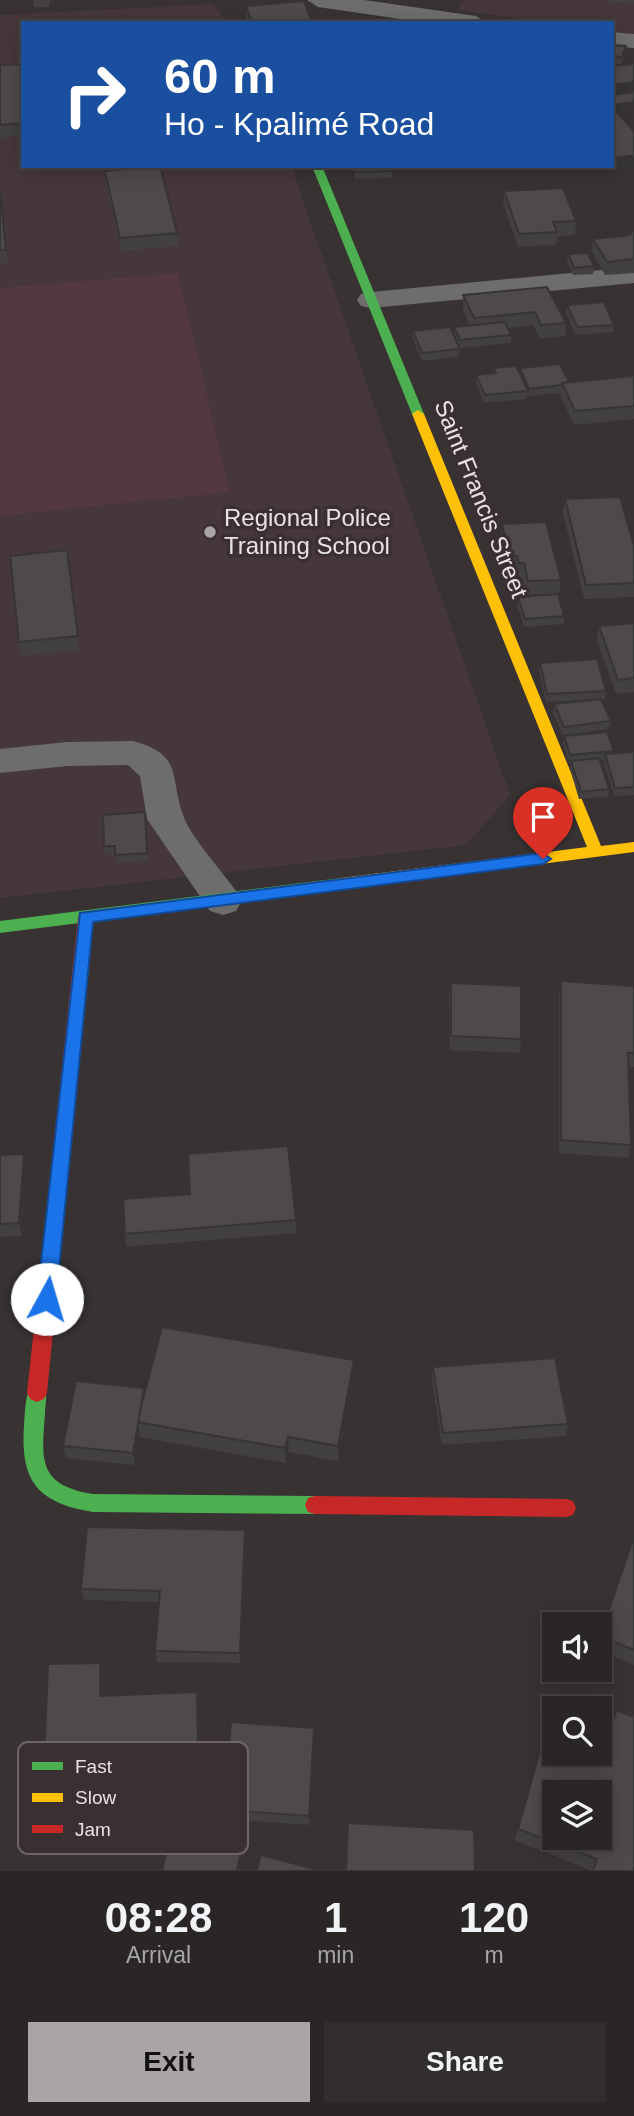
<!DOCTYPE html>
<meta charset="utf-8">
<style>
body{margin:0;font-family:Helvetica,sans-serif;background:#322e2e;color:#f1f3f6;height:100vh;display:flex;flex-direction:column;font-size:26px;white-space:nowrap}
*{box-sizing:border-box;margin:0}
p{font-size:23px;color:#a5a5a7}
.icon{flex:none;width:38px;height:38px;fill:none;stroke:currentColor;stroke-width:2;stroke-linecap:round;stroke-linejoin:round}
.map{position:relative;height:1871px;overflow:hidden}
.drawer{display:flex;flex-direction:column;background:#2a2626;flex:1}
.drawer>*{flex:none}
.banner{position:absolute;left:21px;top:21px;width:593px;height:147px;border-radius:0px;box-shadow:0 4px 18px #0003,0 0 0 2px #464343;background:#1a4fa0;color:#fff;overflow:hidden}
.controls{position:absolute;left:542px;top:1612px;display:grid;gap:14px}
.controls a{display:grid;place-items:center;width:70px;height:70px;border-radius:0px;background:#2a2626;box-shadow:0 4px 18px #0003,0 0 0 2px #464343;font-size:35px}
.pin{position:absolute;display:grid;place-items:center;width:60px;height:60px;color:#fff;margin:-72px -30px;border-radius:50% 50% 50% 0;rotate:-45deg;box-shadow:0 0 7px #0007}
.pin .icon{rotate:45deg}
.me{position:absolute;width:77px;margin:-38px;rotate:6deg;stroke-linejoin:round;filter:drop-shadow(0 0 5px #0008)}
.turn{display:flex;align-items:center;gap:24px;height:147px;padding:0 28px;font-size:32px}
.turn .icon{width:91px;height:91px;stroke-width:2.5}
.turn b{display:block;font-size:49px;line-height:60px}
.eta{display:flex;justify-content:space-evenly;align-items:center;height:119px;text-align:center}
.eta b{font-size:42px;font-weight:800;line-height:49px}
.cta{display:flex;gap:14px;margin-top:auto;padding:14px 28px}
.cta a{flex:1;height:80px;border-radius:0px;background:#aba4a5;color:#111;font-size:28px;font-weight:800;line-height:80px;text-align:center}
.cta a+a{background:#322e2e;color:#f1f3f6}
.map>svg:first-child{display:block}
</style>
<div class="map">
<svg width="634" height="1871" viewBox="0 0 634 1871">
<rect width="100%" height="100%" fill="#383233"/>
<g fill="#46373a">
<path d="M464,0H634V35L613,32L612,23H548L457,10Z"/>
<path d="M213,4L227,23H23V166H291L510,795L466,845L0,898V15Z"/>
</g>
<path fill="#54383f" d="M178,273L230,492L0,516V288Z"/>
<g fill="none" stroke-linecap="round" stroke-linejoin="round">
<g fill="#6d6d6c" fill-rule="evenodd">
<path d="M307,0H364L476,16L487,23H428L318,7Z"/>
<path d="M612,32L634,34V48L612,46Z"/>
<path d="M634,267V283L371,308L361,306L357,300L361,294L371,292Z"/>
<path d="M133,741C184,755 169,776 183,815C189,835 223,872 236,891L242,901L236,911L223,915L210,911L147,819L140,776L128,765L67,766L0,773V749L67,742Z"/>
</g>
<g fill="#4caf50" fill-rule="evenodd">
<path d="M312,166H322L424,414L422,417L418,418L412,414Z"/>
<path d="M341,878L349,884L341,890L0,933V921Z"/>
<path d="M37,1384L44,1387C48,1396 45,1404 45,1414C41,1462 39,1485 93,1494L315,1496L322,1498L325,1505L322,1512L315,1514L93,1512C38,1503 20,1482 24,1425C25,1413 25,1398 30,1387Z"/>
</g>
<path fill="#ffc107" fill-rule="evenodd" d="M418,410L424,414L601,846L634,842V852L341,890L333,884L341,878L587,847L412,414Z"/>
<g fill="#c62828" fill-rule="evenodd">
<path d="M86,911L94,917L47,1393L44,1399L37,1402L30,1399L27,1393L78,917Z"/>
<path d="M315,1496L566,1499L573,1501L576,1508L573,1515L566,1517L315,1514L308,1512L305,1505L308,1498Z"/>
</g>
</g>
<g fill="#434040">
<path d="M33,0H50L49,7H34Z"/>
<path d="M596,0H634V4Z"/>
<path d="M246,6L312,23H248L246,18Z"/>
<path d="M612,45L626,46L625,53L621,64L612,63Z"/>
<path d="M23,64V136L0,138V65Z"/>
<path d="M634,64V109L617,111L634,131V168L616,171L612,166V66Z"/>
<path d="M353,166H392L393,178L355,179Z"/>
<path d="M105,171L177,233L178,246L121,251L106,184Z"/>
<path d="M0,187L8,263L0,264Z"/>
<path d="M504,191L576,221L575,235L557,236L556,245L518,247L503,204Z"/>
<path d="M634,232V273L605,275L592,252L593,239L628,235V233Z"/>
<path d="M568,254L594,266L593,274L573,275L567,262Z"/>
<path d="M547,287L566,323L565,336L540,339L533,325L508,328L511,335V343L460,348L454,335V327L470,326L463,309V295Z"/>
<path d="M567,305L614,325L613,332L576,335L566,313Z"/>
<path d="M413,331L460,349L459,357L422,361L413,339Z"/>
<path d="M494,368L520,373V368L569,382L634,376V419L574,425L561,397V393L529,396L527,394V399L484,403L476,383V375L493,374Z"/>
<path d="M565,499L634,546V597L584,599L563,513Z"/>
<path d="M502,524L561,580L559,594L526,595L522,577H517L516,570H507L501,538Z"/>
<path d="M67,550L79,650L21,656L19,642Z"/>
<path d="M518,597L564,616V624L524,627L517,605Z"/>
<path d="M634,623V692L616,694L597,640L599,626Z"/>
<path d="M540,663L606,691L605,699L602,700L611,721L609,729L563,735L553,712L554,704L584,700L546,702L539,671Z"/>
<path d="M564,736L614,751V754L634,752V795L614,796L604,762V760H600L609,789L608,797L579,799L570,769L571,763H569L563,744Z"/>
<path d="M145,812L148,861L116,863L115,854H105L104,846Z"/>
<path d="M561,981L634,986V1067H628L631,1145L628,1158L559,1153V995Z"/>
<path d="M451,983L521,1039L520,1053L450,1050L449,997Z"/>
<path d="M0,1155L27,1168L22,1236L0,1237Z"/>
<path d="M296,1220V1233L126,1247L125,1234Z"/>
<path d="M433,1367L568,1424L566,1436L442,1445L432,1379Z"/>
<path d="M354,1376L338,1461L289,1452L286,1463L140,1437V1436L135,1465L66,1458L63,1446L145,1394Z"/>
<path d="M634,1537V1665L600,1651V1634Z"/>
<path d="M246,1542L240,1663L157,1662L155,1651L159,1602L84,1600L81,1589Z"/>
<path d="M103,1673V1696L197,1692L199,1702L200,1815L45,1822L42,1813Z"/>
<path d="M552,1708L610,1729L616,1710L634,1871H592L515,1840Z"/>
<path d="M314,1728L309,1825L225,1819L224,1810Z"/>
</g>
<g fill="#373434">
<path d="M634,82V95L612,98V85Z"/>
<path d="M634,102V109L612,112V105Z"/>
<path d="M634,155V168L616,171L617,158Z"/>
<path d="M24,1154L27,1168L22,1236L19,1223Z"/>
<path d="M354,1360V1376L338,1461V1446Z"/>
<path d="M138,1424L140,1436L135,1465L133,1453Z"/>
<path d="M288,1437L289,1452L286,1463L285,1448Z"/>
<path d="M245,1530L246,1542L240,1663V1653Z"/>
<path d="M100,1663L103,1673V1706L100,1696Z"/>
<path d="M197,1692L199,1702L200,1815L199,1806Z"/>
<path d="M242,1845L243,1853L240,1871H237Z"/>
</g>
<g fill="#4e4a4a" stroke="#373434" stroke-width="2" fill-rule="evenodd">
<path d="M304,1L312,23H252L246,6Z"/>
<path d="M612,45L626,46L622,57L612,56Z"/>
<path d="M23,64V123L0,125V65Z"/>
<path d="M634,64V82L612,85V66Z"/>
<path d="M634,92V102L612,105V95Z"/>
<path d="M612,107L634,131V155L617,158L612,152Z"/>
<path d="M160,166L177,233L120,238L105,171Z"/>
<path d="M355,166H392L393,171L355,172Z"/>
<path d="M563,188L576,221L553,222L557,232L519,234L504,191Z"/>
<path d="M0,189L6,250H0Z"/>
<path d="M634,232V259L607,262L593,239L630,235L628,233Z"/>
<path d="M588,253L594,266L574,268L568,254Z"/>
<path d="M547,287L566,323L541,325L535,312L474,318L463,295Z"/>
<path d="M604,302L614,325L577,327L567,305Z"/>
<path d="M505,322L511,335L460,340L454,327Z"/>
<path d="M450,327L460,349L422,353L413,331Z"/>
<path d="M560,364L569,382L562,383V385L529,389L520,368Z"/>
<path d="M516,366L528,391L485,395L476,375L496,373L494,368Z"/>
<path d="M634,376V406L575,411L562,383Z"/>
<path d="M620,497L634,546V583L586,585L565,499Z"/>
<path d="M546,522L561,580L528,581L524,563H519L517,556H509L502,524Z"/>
<path d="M67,550L78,636L19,642L10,556Z"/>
<path d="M558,594L564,616L525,619L518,597Z"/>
<path d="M634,623V678L618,680L599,626Z"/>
<path d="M597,659L606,691L547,694L540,663Z"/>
<path d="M601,699L611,721L564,727L554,704Z"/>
<path d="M607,732L614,751L570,755L564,736Z"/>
<path d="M634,752V787L615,788L605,754Z"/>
<path d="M599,758L609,789L581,792L571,761Z"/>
<path d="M145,812L147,853L115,855V846H104L103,815Z"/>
<path d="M561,981L634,986V1053H628L631,1145L561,1140Z"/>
<path d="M451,983L521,986V1039L451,1036Z"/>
<path d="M288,1146L296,1220L125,1234L123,1199L190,1194L188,1154Z"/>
<path d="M24,1154L19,1223L0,1224V1155Z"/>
<path d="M162,1327L354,1360L338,1446L288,1437L285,1448L137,1422Z"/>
<path d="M555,1358L568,1424L443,1433L433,1367Z"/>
<path d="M76,1381L144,1388L133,1453L63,1446Z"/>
<path d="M87,1527L245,1530L240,1653L155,1651L160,1591L81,1589Z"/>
<path d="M634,1537V1650L600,1636Z"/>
<path d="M100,1663V1696L197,1692L199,1806L42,1813L48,1664Z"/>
<path d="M552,1708L555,1709V1754H600V1726L611,1730L616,1710L634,1717V1871H593L597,1859L518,1829ZM555,1792H600V1838H555Z"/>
<path d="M231,1722L314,1728L309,1816L224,1810Z"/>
<path d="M348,1823L474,1830L475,1871H346Z"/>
<path d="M171,1830L242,1845L237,1871H162Z"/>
<path d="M261,1855L322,1871H257Z"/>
</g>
<path fill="#1a73e8" stroke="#114b97" stroke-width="2" d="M543,853L551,859L543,864L93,922L56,1299L53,1305H40L37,1299L80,913Z"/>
<circle fill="#aba4a5" stroke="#3a3032" stroke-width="2.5" cx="210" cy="532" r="7"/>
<g text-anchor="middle" stroke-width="7" stroke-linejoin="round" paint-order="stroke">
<g font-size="24" fill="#e9e2e3" stroke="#3a3032">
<text transform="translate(481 499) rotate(68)" y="8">Saint Francis Street</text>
</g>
<g font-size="24" fill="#e9e2e3" stroke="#3a3032" text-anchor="start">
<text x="224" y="526">Regional Police<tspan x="224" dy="28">Training School</tspan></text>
</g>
</g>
<rect x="18" y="1742" width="230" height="112" rx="10" fill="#3a3032" stroke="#6f6567" stroke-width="2"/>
<rect x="32" y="1762" width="31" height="8" fill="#4caf50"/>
<rect x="32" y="1793" width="31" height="9" fill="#ffc107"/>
<rect x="32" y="1825" width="31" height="8" fill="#c62828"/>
<g font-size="19" fill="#e9e2e3">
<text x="75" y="1773">Fast</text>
<text x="75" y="1804">Slow</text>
<text x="75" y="1836">Jam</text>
</g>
</svg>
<div class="controls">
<a><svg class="icon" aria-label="sound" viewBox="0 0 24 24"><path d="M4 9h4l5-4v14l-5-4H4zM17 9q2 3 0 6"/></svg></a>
<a><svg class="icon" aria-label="search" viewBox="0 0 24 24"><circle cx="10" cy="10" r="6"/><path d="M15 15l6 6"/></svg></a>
<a><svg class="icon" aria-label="layers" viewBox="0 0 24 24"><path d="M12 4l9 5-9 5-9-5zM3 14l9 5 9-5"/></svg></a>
</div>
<div class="pin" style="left:543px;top:859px;background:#d93025"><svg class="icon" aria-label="arrive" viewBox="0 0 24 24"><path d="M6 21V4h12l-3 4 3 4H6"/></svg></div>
<svg class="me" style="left:47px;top:1299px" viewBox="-20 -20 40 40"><circle r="19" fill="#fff"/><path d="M0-13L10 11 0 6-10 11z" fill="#1a73e8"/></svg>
<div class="banner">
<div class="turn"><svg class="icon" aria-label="right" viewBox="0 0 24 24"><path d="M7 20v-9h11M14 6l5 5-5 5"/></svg><div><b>60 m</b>Ho - Kpalimé Road</div></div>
</div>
</div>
<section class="drawer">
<div class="eta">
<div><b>08:28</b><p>Arrival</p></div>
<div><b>1</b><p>min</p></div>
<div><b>120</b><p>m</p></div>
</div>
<div class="cta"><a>Exit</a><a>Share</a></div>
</section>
